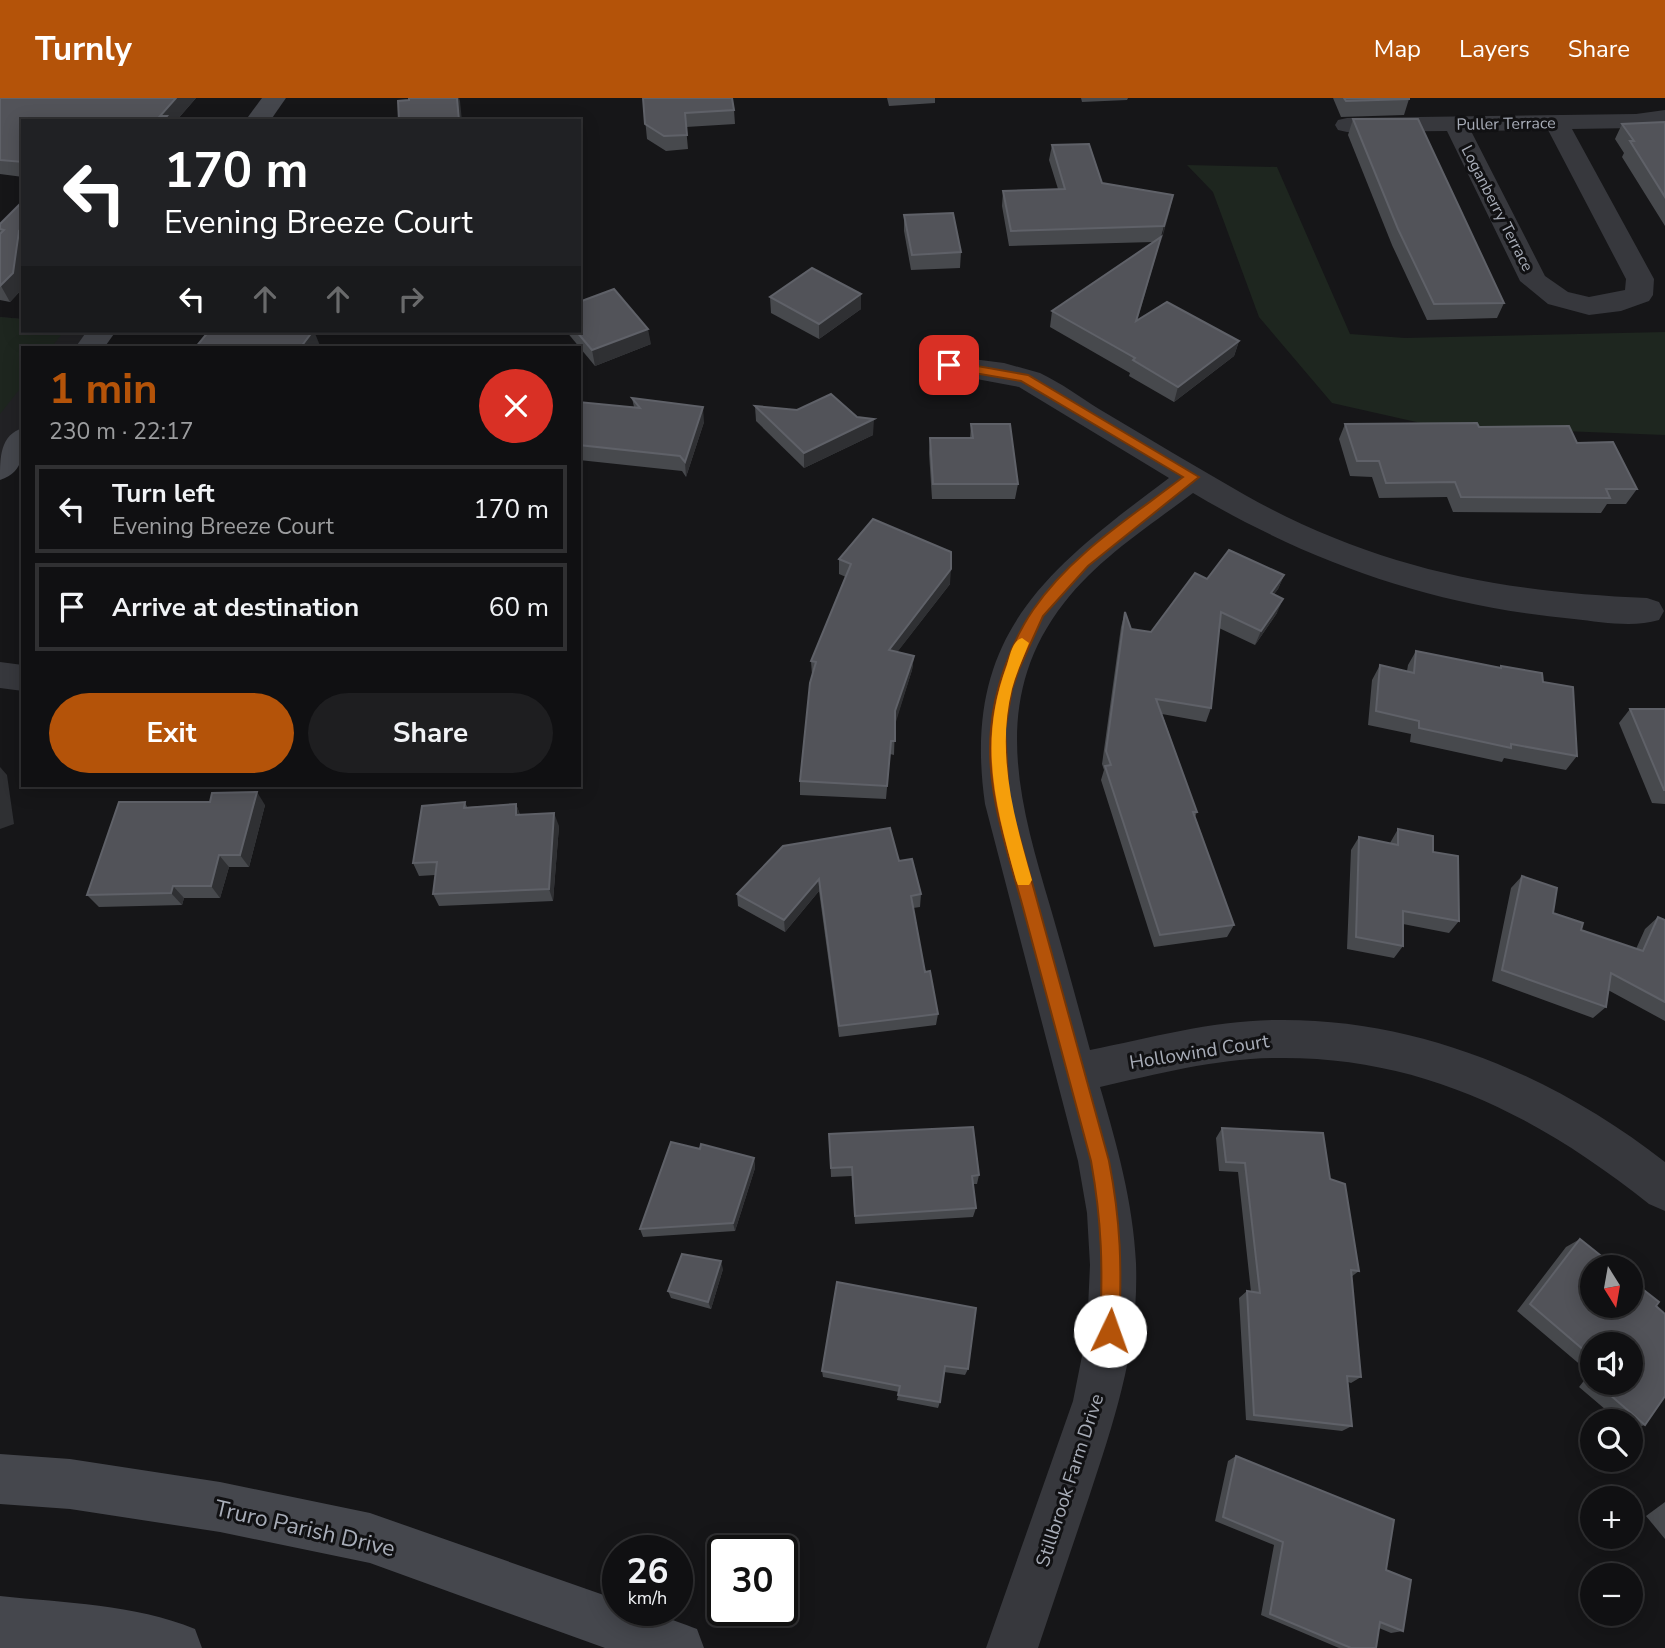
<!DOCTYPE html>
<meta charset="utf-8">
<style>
body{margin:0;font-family:"Nunito Sans",sans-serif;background:#1e1e20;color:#f1f3f6;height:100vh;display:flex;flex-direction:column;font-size:26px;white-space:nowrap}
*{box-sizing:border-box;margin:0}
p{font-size:23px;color:#9c9d9f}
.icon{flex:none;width:38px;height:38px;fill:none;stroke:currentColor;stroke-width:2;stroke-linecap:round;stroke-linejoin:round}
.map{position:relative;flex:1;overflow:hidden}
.details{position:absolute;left:21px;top:248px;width:560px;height:441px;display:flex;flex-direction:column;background:#101012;border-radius:0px;box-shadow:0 4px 18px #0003,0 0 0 2px #303032}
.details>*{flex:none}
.guide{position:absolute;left:21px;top:21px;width:560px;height:214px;border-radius:0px;box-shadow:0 4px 18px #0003,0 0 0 2px #303032;background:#202124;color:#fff;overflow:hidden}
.needle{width:46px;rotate:169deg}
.controls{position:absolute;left:1580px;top:1157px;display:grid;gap:14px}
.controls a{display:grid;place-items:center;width:63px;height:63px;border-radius:50%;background:#101012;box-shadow:0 4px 18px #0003,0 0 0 2px #303032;font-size:35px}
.speed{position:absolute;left:602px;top:1437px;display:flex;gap:14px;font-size:35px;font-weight:700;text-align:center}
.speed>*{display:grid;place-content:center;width:91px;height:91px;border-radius:50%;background:#101012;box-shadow:0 4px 18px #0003,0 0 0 2px #303032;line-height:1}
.speed small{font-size:18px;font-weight:400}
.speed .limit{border:4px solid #111;border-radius:10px;background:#fff;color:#111}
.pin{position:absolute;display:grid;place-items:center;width:60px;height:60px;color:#fff;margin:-30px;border-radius:14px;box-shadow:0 4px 10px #0006}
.me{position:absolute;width:77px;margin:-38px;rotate:3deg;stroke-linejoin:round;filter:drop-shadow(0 0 5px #0008)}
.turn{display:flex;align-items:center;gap:24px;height:147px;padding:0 28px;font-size:32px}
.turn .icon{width:91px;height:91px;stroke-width:2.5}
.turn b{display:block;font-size:49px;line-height:60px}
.lanes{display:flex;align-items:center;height:66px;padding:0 28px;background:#0003;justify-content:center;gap:35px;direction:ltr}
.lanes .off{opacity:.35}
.round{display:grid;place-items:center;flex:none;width:74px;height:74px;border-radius:37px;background:#1e1e20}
.headline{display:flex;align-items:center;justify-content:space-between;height:119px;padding:0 28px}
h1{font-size:42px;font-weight:700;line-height:52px;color:#b45309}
.cta{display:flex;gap:14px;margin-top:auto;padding:14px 28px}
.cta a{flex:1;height:80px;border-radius:42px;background:#b45309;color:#fff;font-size:28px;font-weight:700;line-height:80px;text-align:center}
.cta a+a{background:#1e1e20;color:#f1f3f6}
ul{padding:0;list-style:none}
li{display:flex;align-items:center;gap:21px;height:88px;margin:0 14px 10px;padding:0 14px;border:4px solid #303032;border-radius:0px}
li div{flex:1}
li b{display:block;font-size:26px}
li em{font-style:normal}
header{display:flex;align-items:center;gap:42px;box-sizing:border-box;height:98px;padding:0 35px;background:#b45309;color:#fff}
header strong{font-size:33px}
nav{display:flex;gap:38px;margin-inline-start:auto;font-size:24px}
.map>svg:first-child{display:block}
</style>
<header>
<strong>Turnly</strong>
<nav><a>Map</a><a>Layers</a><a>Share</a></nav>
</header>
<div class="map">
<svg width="1665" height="1550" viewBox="0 0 1665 1550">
<rect width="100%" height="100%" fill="#161618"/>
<path fill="#222225" d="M0,219L23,221V233H102L89,250H23V340L0,371Z"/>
<g fill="#1e261f">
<path d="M1187,67L1277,69L1350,236L1405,240L1665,234V337L1434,328L1332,305L1259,219L1213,94Z"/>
<path d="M0,219L23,221V233H64L51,250H23V287L0,316Z"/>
</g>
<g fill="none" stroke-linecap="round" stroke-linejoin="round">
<g fill="#37383d" fill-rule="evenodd">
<path d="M1665,12V26L1636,30L1572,31L1654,181L1653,197L1649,203L1621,213L1589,217L1548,206L1520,183L1447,33L1347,34L1338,32L1335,27L1338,22L1347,20L1636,16ZM1548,32L1626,181L1625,192L1589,199L1568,194L1545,178L1471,33Z"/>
<path d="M949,258L1004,265L1040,275C1061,285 1080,299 1099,311C1148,340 1196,369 1245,397C1376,470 1499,494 1647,500L1659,504L1664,513L1659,522C1633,530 1601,524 1574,521C1435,508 1313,466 1193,395C1148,429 1099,460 1064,505C989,601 1019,703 1050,808C1064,856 1077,904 1090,952C1150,940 1211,923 1273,922C1417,919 1553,977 1665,1064V1113L1649,1106C1537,1017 1420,957 1273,960C1215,961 1157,976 1100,989C1117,1047 1133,1104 1136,1165C1139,1250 1115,1320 1089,1399C1072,1449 1055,1500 1038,1550H986L1073,1303L1087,1233L1090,1167L1087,1115L1078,1063L985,706C961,537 1046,472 1169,380L1019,289L939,274L934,267L939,260Z"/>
<path d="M0,564L23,567V593L0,590Z"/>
</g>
<g fill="#45474d" fill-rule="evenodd">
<path d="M262,0H286L270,23H245Z"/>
<path d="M87,233H116L104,250H75Z"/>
<path d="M23,330C23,352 26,374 0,382C0,359 0,337 23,330Z"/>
<path d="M0,1356L70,1361L220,1384L370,1415L618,1502V1512C649,1512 668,1520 697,1531L704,1550H605L370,1465L220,1434L70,1411L0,1406Z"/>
<path d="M0,1498C65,1505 134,1506 195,1531L202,1550H0Z"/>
</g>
</g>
<g fill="#47494d" fill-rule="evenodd">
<path d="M0,0H196L176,23H23V79L0,76Z"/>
<path d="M643,0L734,12L735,26L686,29L688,51L666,53L647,41Z"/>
<path d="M887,0H935V5L889,8Z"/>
<path d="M1081,0H1128L1127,2L1082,4Z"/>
<path d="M1333,0H1409V1L1404,17L1341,19Z"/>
<path d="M1353,21L1504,205L1497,220L1427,222L1392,147L1348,37Z"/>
<path d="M1665,24V128L1622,59L1624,55L1615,41L1622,26Z"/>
<path d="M1052,47L1102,85L1173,97L1137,222L1239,243L1234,258L1174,304L1129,278L1130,275L1050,229L1052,213L1153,144L1009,148L1002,108L1003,93L1058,91L1049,62Z"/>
<path d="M23,103L22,191L10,204L0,202V126Z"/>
<path d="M904,117L961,154L960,170L911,172L904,133Z"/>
<path d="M861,196V211L819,241L771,215L770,199Z"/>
<path d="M566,233H579L651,246L595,268Z"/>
<path d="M632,300L704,324L686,379L682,373L579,362V304L634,309Z"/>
<path d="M755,308L857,319L873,337L804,370L756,323Z"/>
<path d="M971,326L1018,386L1015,401H932L929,355L930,340H970Z"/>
<path d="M1345,326L1479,329L1577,345L1637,391L1626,406H1607L1601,415L1453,414L1447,399L1379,400L1372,379L1350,378L1339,341Z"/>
<path d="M839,461L950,486L897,554L914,558L912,572L895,625L894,657L890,656L886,701L800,697V683L812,577L811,563L846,479L839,476Z"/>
<path d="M1284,477L1278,491L1274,496L1277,515L1255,547L1219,530L1211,610L1206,624L1162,616L1197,714L1195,719L1234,827L1227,839L1154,849L1101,682L1104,672L1102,666L1121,529L1125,514L1131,531L1151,534L1207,481Z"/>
<path d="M1416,553L1500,570L1501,568L1543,584L1577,658L1566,672L1504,660L1502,664L1410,644L1411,636L1368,627L1372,582L1380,567L1407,573L1408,567Z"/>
<path d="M1630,611H1665V706L1652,705L1619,625Z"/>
<path d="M210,704L265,707L249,769H229L220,800H184L182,807L99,809L87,797Z"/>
<path d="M465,704L467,709L516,706L520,717L559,728L553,803L439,808L433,796L435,777L419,778L413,765Z"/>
<path d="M1398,731L1433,754L1459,823L1449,835L1403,826V848L1394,860L1347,851L1351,752L1359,739L1390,745Z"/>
<path d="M899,763L921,796L920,809L913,810L925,874L938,916L936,927L839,939L819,793L785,834L738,808L737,796Z"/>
<path d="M1522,778L1553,815L1581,832L1636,851L1645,831L1658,819L1665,822V923L1608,892L1606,909L1593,920L1492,883L1511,790Z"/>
<path d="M1222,1030L1330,1081L1359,1173L1351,1179L1361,1279L1351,1285L1348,1284L1352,1328L1342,1333L1246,1322L1239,1200L1247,1193L1251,1194L1238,1074L1219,1073L1216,1040Z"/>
<path d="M829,1036L979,1077L977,1086H973L976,1110L973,1119L855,1126L852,1078L831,1079Z"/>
<path d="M700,1051L754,1060L755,1070L735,1133L643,1139L640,1131Z"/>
<path d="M1580,1141L1656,1208L1645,1327L1631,1331V1323H1619L1579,1289L1590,1275L1517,1213L1566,1149ZM1592,1246L1631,1284H1592Z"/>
<path d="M723,1171L711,1211L671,1200L668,1193Z"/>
<path d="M837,1184L968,1271L965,1277L944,1274L940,1304L938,1310L897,1302L899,1294L823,1279L822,1273Z"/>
<path d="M1236,1358L1386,1472L1403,1533L1391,1535L1379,1530L1376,1550H1339L1261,1517L1274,1447L1215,1423L1228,1363Z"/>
<path d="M1665,1404V1441L1646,1418Z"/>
</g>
<g fill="#2f3033">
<path d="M176,0H196L176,23H162L160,18Z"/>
<path d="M457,0H459L460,3L462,23H459Z"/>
<path d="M1173,97L1170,112L1161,144L1164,128Z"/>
<path d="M19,133L23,140L22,191L10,204L1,188Z"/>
<path d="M1161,139L1157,154L1133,238L1136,223Z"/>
<path d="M861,196V211L819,241V226Z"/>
<path d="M648,231L651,246L595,268L592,252Z"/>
<path d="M313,233H314L321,250H300Z"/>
<path d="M1239,243L1234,258L1174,304L1178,289Z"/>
<path d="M703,309L704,324L686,379L685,364Z"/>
<path d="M874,321L873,337L804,370V355Z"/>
<path d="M951,471L950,486L888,566L889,552Z"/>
<path d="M1284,477L1278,491L1265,509L1271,495Z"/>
<path d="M1283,501L1277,515L1255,547L1261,533Z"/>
<path d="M914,558L912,572L895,627V613Z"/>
<path d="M0,669L7,677L14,726L0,731Z"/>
<path d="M257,694L265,707L249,769L240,757Z"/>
<path d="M516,706L521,719L516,717Z"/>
<path d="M554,715L559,728L553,803L549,791Z"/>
<path d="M219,757L229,769L220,800L211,788Z"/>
<path d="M819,781V793L785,834L784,822Z"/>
<path d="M173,788L184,800L182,807L171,795Z"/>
<path d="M754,1060L755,1070L735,1133L733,1125Z"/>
<path d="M721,1163L723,1171L711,1211L708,1204Z"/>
</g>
<g fill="#525359" stroke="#5f6168" stroke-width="2">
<path d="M0,0H176L160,18H167L163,23H23V64L0,62Z"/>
<path d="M409,0H457L459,23H399L398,3L409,2Z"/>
<path d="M643,0H732L734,12L685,15L687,37L664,38L645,26Z"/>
<path d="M1344,0H1409V1L1346,3Z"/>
<path d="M1353,21H1418L1504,205L1434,206L1398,131Z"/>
<path d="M1665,24V99L1630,43H1634L1622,26Z"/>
<path d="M1089,46L1102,85L1173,97L1164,128L1011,133L1003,93L1065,91L1052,47Z"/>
<path d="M23,103V134L19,133L13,175L0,188V136L4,132L0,131V126Z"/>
<path d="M953,115L961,154L912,157L904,117Z"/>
<path d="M1161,139L1136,223L1167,204L1239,243L1178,289L1133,262L1135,260L1052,213Z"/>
<path d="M812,170L861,196L819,226L770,199Z"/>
<path d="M614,191L648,231L592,252L576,233H579V204Z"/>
<path d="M209,233H313L300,250H195Z"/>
<path d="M831,296L857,319L874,321L804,355L755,308L797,312Z"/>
<path d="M632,300L703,309L685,364L680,358L579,347V304L640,310Z"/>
<path d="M1477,325L1479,329L1569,328L1577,345L1613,344L1637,391H1606L1610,400L1461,399L1455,384L1386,385L1379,363H1357L1345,326Z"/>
<path d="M971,326H1010L1018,386H933L930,340H973Z"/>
<path d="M873,421L951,454V471L889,552L914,558L895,613V643H891L887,688L800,683L810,585L816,564L811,563L851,466L839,461Z"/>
<path d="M1229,452L1284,477L1271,495L1283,501L1261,533L1221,514L1211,610L1156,601L1197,714H1193L1234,827L1160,837L1105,668L1111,667L1106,653L1125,514L1131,531L1151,534L1195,475L1207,481Z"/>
<path d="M1416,553L1501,570V568L1542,575L1543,584L1573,589L1577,658L1511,646V650L1419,630V623L1376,613L1380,567L1414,575Z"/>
<path d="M1630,611H1665V692H1664Z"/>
<path d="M257,694L240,757H219L211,788H173L171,795L87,797L119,704H210L212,695Z"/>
<path d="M465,704L464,710L516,706V717L554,715L549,791L433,796L437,764L413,765L422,708Z"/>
<path d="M890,730L899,763L912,761L921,796L911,798L925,874L930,873L938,916L839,928L819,781L784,822L737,796L783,748Z"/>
<path d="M1398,731L1433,738V754L1458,758L1459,823L1403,813V848L1356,839L1359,739L1398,747Z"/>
<path d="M1522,778L1557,790L1553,815L1583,825L1581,832L1643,853L1658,819L1665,822V904L1611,875L1606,909L1502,872Z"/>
<path d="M973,1029L979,1077L972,1078L976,1110L855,1118L852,1069L831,1070L829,1036Z"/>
<path d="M1222,1030L1323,1035L1330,1081L1345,1086L1359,1173L1351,1172L1361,1279L1347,1278L1352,1328L1254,1317L1247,1193L1260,1195L1245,1065L1226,1064Z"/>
<path d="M671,1044L700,1051L701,1046L754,1060L733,1125L640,1131Z"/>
<path d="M1580,1141L1615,1169H1592V1208H1631V1182L1659,1204L1656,1208L1665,1216V1298L1645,1327L1595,1284H1631V1246H1592V1259L1530,1206Z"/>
<path d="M682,1156L721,1163L708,1204L668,1193Z"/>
<path d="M837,1184L976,1210L968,1271L945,1268L940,1304L898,1297L900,1288L822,1273Z"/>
<path d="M1236,1358L1394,1422L1386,1472L1411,1482L1403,1533L1380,1524L1376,1550H1351L1270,1516L1283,1444L1223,1419Z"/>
</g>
<path fill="#b45309" stroke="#753606" stroke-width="2" d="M949,263L1028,277L1199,379L1088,468L1043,518L1019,571L1012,591L1005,632L1009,701L1109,1063C1121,1125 1122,1170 1119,1233L1116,1240L1110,1243L1103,1240L1100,1233C1103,1170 1102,1125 1091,1063C1069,981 1047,899 1025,817C1009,757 985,694 991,631C994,592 1011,544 1033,512C1070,457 1131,419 1183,379L1021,283L945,270L943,267Z"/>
<path fill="#f59e0b" d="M1022,540L1029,545C1023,560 1016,576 1012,591C996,656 1014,720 1032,782L1029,787H1018L1016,782C995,706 978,644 1007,567C1010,558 1012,543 1022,540Z"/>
<g text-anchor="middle" stroke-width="6" stroke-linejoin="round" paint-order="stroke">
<g font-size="16" fill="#a8adb8" stroke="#111113">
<text transform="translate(1506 25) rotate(-1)" y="6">Puller Terrace</text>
<text transform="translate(1498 110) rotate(63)" y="6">Loganberry Terrace</text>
</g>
<g font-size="19" fill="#a8adb8" stroke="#111113">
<text transform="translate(1199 953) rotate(-9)" y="7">Hollowind Court</text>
<text transform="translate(1069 1382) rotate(-72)" y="7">Stillbrook Farm Drive</text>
</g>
<g font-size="23" fill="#a8adb8" stroke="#111113">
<text transform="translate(305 1430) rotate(13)" y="8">Truro Parish Drive</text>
</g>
</g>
</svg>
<div class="controls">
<a><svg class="needle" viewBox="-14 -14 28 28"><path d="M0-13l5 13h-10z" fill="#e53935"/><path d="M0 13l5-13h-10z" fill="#9c9d9f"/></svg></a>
<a><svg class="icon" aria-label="sound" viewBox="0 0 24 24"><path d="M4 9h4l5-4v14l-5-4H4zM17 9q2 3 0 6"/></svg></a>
<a><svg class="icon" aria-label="search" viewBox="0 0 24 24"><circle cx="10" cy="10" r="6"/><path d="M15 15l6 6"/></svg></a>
<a>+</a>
<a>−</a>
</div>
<div class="speed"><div>26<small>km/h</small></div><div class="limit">30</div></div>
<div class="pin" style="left:949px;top:267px;background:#d93025"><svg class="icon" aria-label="arrive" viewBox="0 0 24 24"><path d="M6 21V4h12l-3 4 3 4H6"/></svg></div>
<svg class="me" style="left:1110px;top:1233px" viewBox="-20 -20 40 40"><circle r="19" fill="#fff"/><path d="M0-13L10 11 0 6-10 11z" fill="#b45309"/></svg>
<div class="guide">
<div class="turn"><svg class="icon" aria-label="left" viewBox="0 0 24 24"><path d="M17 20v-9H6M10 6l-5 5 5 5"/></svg><div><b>170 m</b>Evening Breeze Court</div></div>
<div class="lanes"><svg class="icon" aria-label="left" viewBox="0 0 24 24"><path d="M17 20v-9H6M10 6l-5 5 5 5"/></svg><svg class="icon off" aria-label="ahead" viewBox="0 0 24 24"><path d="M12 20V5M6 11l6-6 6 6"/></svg><svg class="icon off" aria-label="ahead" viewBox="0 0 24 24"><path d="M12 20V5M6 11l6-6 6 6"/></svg><svg class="icon off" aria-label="right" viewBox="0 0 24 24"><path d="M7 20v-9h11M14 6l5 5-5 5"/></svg></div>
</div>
<section class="details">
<div class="headline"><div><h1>1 min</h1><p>230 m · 22:17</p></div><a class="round" style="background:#d93025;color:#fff"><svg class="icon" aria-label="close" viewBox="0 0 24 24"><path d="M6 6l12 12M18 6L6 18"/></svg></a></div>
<ul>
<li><svg class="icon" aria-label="left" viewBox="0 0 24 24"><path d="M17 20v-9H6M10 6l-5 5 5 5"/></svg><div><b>Turn left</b><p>Evening Breeze Court</p></div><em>170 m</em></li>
<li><svg class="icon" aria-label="arrive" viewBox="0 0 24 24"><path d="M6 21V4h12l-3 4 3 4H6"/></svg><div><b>Arrive at destination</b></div><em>60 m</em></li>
</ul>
<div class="cta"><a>Exit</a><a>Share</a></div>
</section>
</div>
